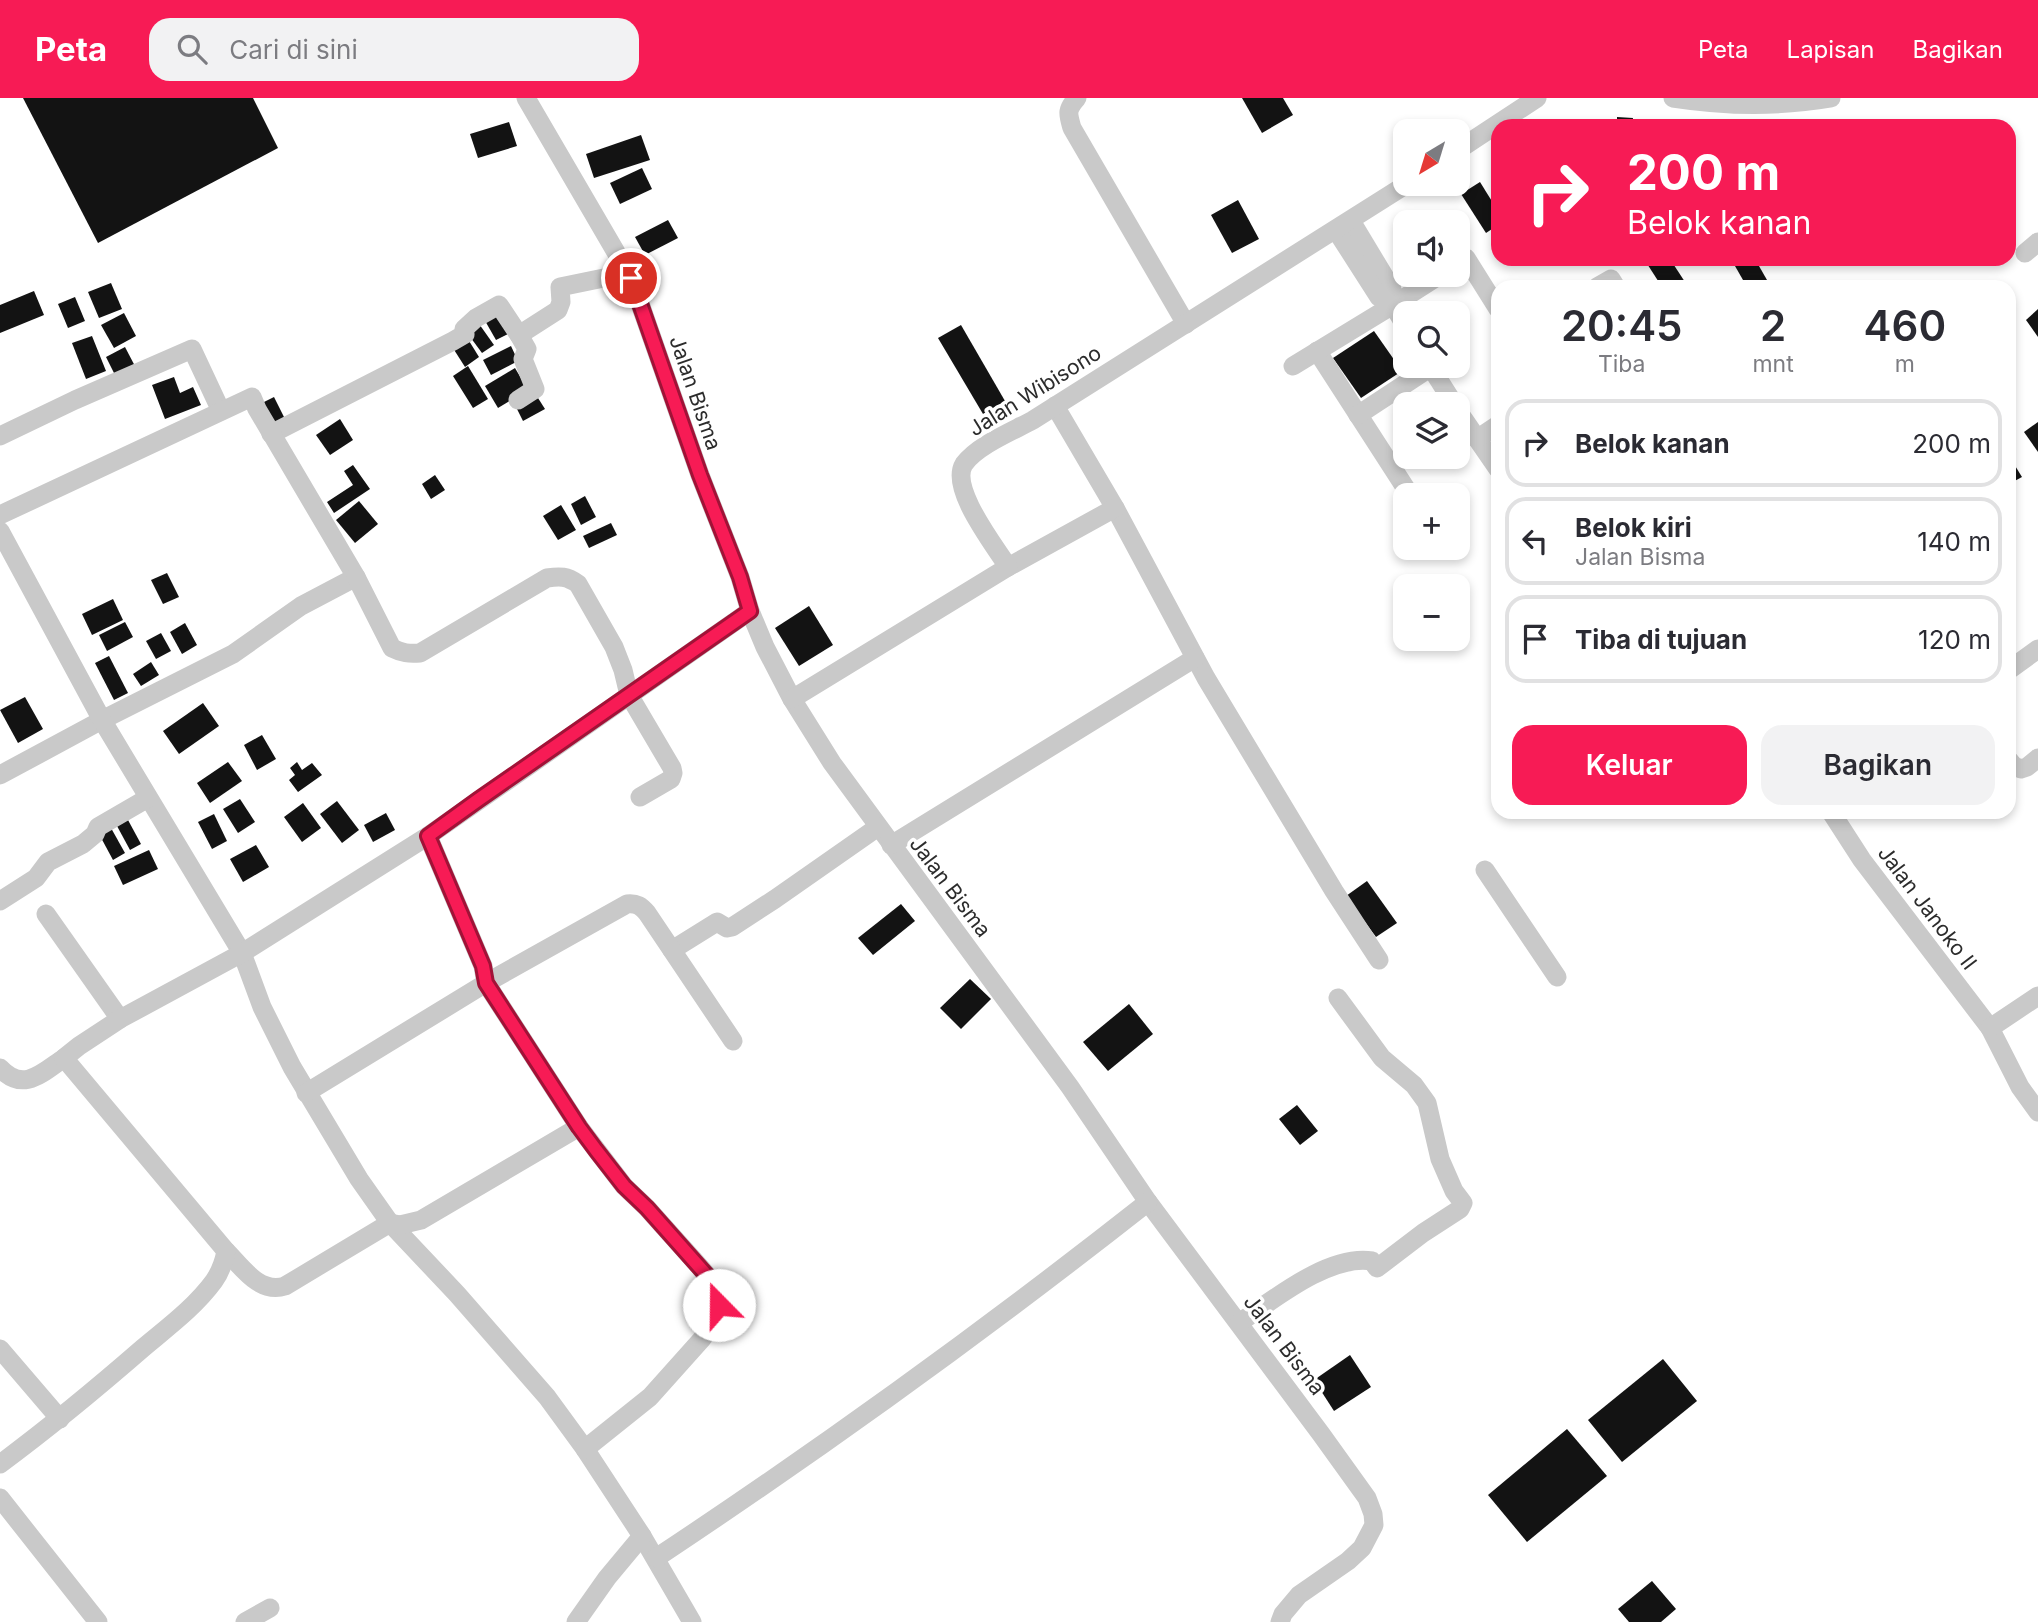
<!DOCTYPE html>
<html lang="id">
<meta charset="utf-8">
<style>
body{margin:0;font-family:Inter,sans-serif;background:#f2f2f3;color:#2b2b33;height:100vh;display:flex;flex-direction:column;font-size:26px;white-space:nowrap}
*{box-sizing:border-box;margin:0}
p{font-size:23px;color:#7c7c81}
.icon{flex:none;width:38px;height:38px;fill:none;stroke:currentColor;stroke-width:2;stroke-linecap:round;stroke-linejoin:round}
.map{position:relative;flex:1;overflow:hidden}
.side{position:absolute;left:1491px;top:182px;width:525px;height:539px;display:flex;flex-direction:column;background:#fff;border-radius:21px;box-shadow:0 4px 10px #0003}
.side>*{flex:none}
.guide{position:absolute;left:1491px;top:21px;width:525px;height:147px;border-radius:21px;box-shadow:0 4px 10px #0003;background:#f71b55;color:#fff;overflow:hidden}
.needle{width:46px;rotate:218deg}
.buttons{position:absolute;left:1393px;top:21px;display:grid;gap:14px}
.buttons a{display:grid;place-items:center;width:77px;height:77px;border-radius:14px;background:#fff;box-shadow:0 4px 10px #0003;font-size:35px}
.pin{position:absolute;display:grid;place-items:center;width:60px;height:60px;color:#fff;margin:-30px;border:4px solid #fff;border-radius:50%;box-shadow:0 2px 7px #0007}
.me{position:absolute;width:77px;margin:-38px;rotate:338deg;stroke-linejoin:round;filter:drop-shadow(0 0 5px #0008)}
.turn{display:flex;align-items:center;gap:24px;height:147px;padding:0 21px;font-size:32px}
.turn .icon{width:91px;height:91px;stroke-width:2.5}
.turn b{display:block;font-size:49px;line-height:60px}
.eta{display:flex;justify-content:space-evenly;align-items:center;height:119px;text-align:center}
.eta b{font-size:42px;font-weight:600;line-height:49px}
.cta{display:flex;gap:14px;margin-top:auto;padding:14px 21px}
.cta a{flex:1;height:80px;border-radius:21px;background:#f71b55;color:#fff;font-size:28px;font-weight:600;line-height:80px;text-align:center}
.cta a+a{background:#f2f2f3;color:#2b2b33}
ul{padding:0;list-style:none}
li{display:flex;align-items:center;gap:21px;height:88px;margin:0 14px 10px;padding:0 7px;border:4px solid #e1e1e2;border-radius:21px}
li div{flex:1}
li b{display:block;font-size:26px}
li em{font-style:normal}
header{display:flex;align-items:center;gap:42px;box-sizing:border-box;height:98px;padding:0 35px;background:#f71b55;color:#fff}
header strong{font-size:33px}
nav{display:flex;gap:38px;margin-inline-start:auto;font-size:24px}
.search{width:490px;height:63px;background:#f2f2f3;display:flex;align-items:center;gap:18px;box-sizing:border-box;padding:0 24px;border-radius:21px;color:#7c7c81;font-size:26px}
.map>svg:first-child{display:block}
</style>
<header>
<strong>Peta</strong>
<div class="search"><svg class="icon" aria-label="search" viewBox="0 0 24 24"><circle cx="10" cy="10" r="6"/><path d="M15 15l6 6"/></svg>Cari di sini</div>
<nav><a>Peta</a><a>Lapisan</a><a>Bagikan</a></nav>
</header>
<div class="map">
<svg width="2038" height="1524" viewBox="0 0 2038 1524">
<rect width="100%" height="100%" fill="#fff"/>
<g fill="#131313">
<path d="M23,0H253L278,50L98,145Z"/>
<path d="M1242,0H1283L1293,17L1262,35Z"/>
<path d="M1617,19L1633,20L1632,28H1617Z"/>
<path d="M509,24L517,48L478,60L470,36Z"/>
<path d="M641,37L650,62L594,80L586,56Z"/>
<path d="M642,70L652,91L620,106L610,85Z"/>
<path d="M1480,84L1498,113V127L1486,135L1461,96Z"/>
<path d="M1238,102L1259,141L1232,155L1211,117Z"/>
<path d="M668,122L678,140L645,157L635,139Z"/>
<path d="M1644,161H1670L1685,184L1678,189H1662Z"/>
<path d="M1731,161H1755L1771,189H1747Z"/>
<path d="M111,185L122,211L99,220L88,194Z"/>
<path d="M34,193L44,217L0,235V207Z"/>
<path d="M75,199L85,223L68,230L58,206Z"/>
<path d="M2038,211V239L2026,222Z"/>
<path d="M499,212L512,234L496,242L484,221Z"/>
<path d="M124,215L136,238L114,250L101,227Z"/>
<path d="M477,223L494,247L482,255L465,232Z"/>
<path d="M961,227L1005,303L983,316L938,240Z"/>
<path d="M1374,233L1402,273L1361,300L1333,260Z"/>
<path d="M92,238L106,273L86,281L72,245Z"/>
<path d="M466,238L479,259L465,269L451,247Z"/>
<path d="M511,248L518,263L491,277L483,262Z"/>
<path d="M125,249L137,272L117,281L106,259Z"/>
<path d="M468,268L488,301L473,310L453,278Z"/>
<path d="M515,270L528,292L498,310L485,288Z"/>
<path d="M174,279L180,295L193,289L201,307L165,321L152,287Z"/>
<path d="M274,299L286,323L270,331L258,307Z"/>
<path d="M538,300L545,311L523,323L517,311Z"/>
<path d="M340,321L353,342L330,357L316,337Z"/>
<path d="M2038,324V354L2024,334Z"/>
<path d="M2009,358L2022,379L2009,386Z"/>
<path d="M353,367L370,391L334,415L327,404L353,387L344,373Z"/>
<path d="M435,377L445,392L431,401L422,386Z"/>
<path d="M585,398L596,419L581,427L571,406Z"/>
<path d="M359,403L378,426L355,445L336,422Z"/>
<path d="M561,407L576,432L558,442L543,418Z"/>
<path d="M611,425L617,437L589,450L583,438Z"/>
<path d="M167,475L179,499L163,506L151,482Z"/>
<path d="M113,501L123,522L92,537L82,516Z"/>
<path d="M809,508L833,547L799,568L775,530Z"/>
<path d="M125,524L133,539L107,553L99,537Z"/>
<path d="M185,525L197,547L182,556L170,534Z"/>
<path d="M161,535L171,553L156,561L146,543Z"/>
<path d="M109,558L128,595L114,602L95,565Z"/>
<path d="M151,564L159,577L141,588L133,576Z"/>
<path d="M25,599L43,631L18,645L0,612Z"/>
<path d="M203,605L219,628L179,656L163,633Z"/>
<path d="M262,637L276,661L257,672L244,647Z"/>
<path d="M228,664L242,683L210,705L197,685Z"/>
<path d="M297,664L302,672L312,665L322,677L298,694L289,682L295,677L290,670Z"/>
<path d="M240,701L255,724L238,735L223,711Z"/>
<path d="M337,703L359,732L342,745L320,716Z"/>
<path d="M303,705L321,730L302,744L284,719Z"/>
<path d="M386,715L395,732L373,744L364,727Z"/>
<path d="M214,716L227,743L212,751L198,724Z"/>
<path d="M128,722L141,746L130,752L117,728Z"/>
<path d="M111,730L125,755L113,762L99,736Z"/>
<path d="M256,747L269,769L243,784L230,761Z"/>
<path d="M149,752L158,771L123,787L114,768Z"/>
<path d="M1367,783L1397,825L1376,839L1346,798Z"/>
<path d="M901,806L915,823L873,857L858,840Z"/>
<path d="M970,881L991,901L961,931L940,910Z"/>
<path d="M1129,906L1153,936L1108,973L1083,944Z"/>
<path d="M1297,1007L1318,1033L1300,1047L1279,1021Z"/>
<path d="M1350,1257L1371,1289L1334,1313L1314,1282Z"/>
<path d="M1663,1261L1697,1303L1622,1364L1588,1322Z"/>
<path d="M1567,1331L1607,1378L1527,1444L1488,1397Z"/>
<path d="M1652,1483L1676,1511L1661,1524H1629L1618,1511Z"/>
</g>
<g fill="none" stroke-linecap="round" stroke-linejoin="round">
<g stroke="#c9c9c9" stroke-width="19">
<path d="M526,0L631,180L700,377L740,479L750,513L765,549L792,601L832,665L1070,989L1148,1104L1321,1336L1367,1400L1373,1416L1374,1427L1362,1450L1348,1463L1299,1497L1283,1516L1280,1524"/>
<path d="M1077,0C1066,12 1068,16 1072,30L1186,226"/>
<path d="M1673,0C1725,8 1779,9 1831,0"/>
<path d="M1458,52L1537,0"/>
<path d="M1351,123L1392,191L1393,207L1405,227"/>
<path d="M2025,155L2038,144"/>
<path d="M1458,165L1466,160L1498,211"/>
<path d="M1597,189L1611,181L1616,189"/>
<path d="M1393,207L1440,177"/>
<path d="M1317,253L1410,397"/>
<path d="M1293,268L1393,207L1379,199L1336,132"/>
<path d="M1430,268L1454,306"/>
<path d="M518,302L535,291L523,261L527,251L519,237"/>
<path d="M1055,308L1115,410L1206,580L1334,793L1379,862"/>
<path d="M1458,313L1498,371"/>
<path d="M1358,317L1431,269"/>
<path d="M271,336L453,243L465,236L464,231L476,220L499,207L519,237L558,212L561,204L560,189L628,175"/>
<path d="M0,338L75,302L192,251L221,313"/>
<path d="M1477,341L1498,327"/>
<path d="M0,417L252,299L257,311L356,479L301,508L233,556L102,622L0,677"/>
<path d="M0,433L102,622L242,855L262,909L292,969L359,1081L390,1125L457,1196L547,1299L585,1351L642,1438L692,1524"/>
<path d="M1008,469L1115,410"/>
<path d="M356,479L392,550C402,555 409,556 420,555L547,480C560,478 567,478 578,486L614,549L623,572L629,597L672,670L673,675L671,681L640,699"/>
<path d="M2009,572L2038,551"/>
<path d="M792,601L1008,469C995,448 949,390 964,366C978,347 1013,333 1033,322L1407,86"/>
<path d="M2009,662L2014,668L2021,671L2027,669L2038,660"/>
<path d="M1831,714L1862,762L1990,930L2020,989L2038,1014"/>
<path d="M428,738L483,868L486,885L579,1029L624,1088L647,1110L700,1169L710,1181L719,1199L715,1217L710,1230L701,1242L650,1299L585,1351"/>
<path d="M891,747L1195,560"/>
<path d="M1485,772L1557,879"/>
<path d="M0,803L36,780L48,764L83,746L95,736L98,729L148,700"/>
<path d="M46,816L120,921"/>
<path d="M672,852L717,824L727,830L732,829L775,801L878,729"/>
<path d="M1990,930L2038,898"/>
<path d="M0,970C23,995 42,975 64,960"/>
<path d="M306,995L486,885L627,806C637,805 641,808 647,815L733,943"/>
<path d="M226,1153C242,1169 259,1196 285,1188L390,1125L400,1127L421,1122L579,1029"/>
<path d="M1239,1225C1273,1202 1329,1156 1372,1163L1377,1170L1423,1135L1460,1111L1463,1105L1454,1093L1440,1061L1427,1005L1414,987L1382,960L1338,900"/>
<path d="M0,1251L60,1321"/>
<path d="M0,1366C50,1329 97,1290 143,1250C168,1229 195,1209 214,1183C221,1173 224,1164 226,1153L64,960L79,948L120,921L242,855L428,738L750,513"/>
<path d="M0,1400L98,1524"/>
<path d="M656,1460C825,1348 988,1230 1148,1104"/>
<path d="M245,1524L270,1510"/>
<path d="M576,1524L607,1480L642,1438"/>
</g>
</g>
<g fill="none" stroke-linecap="round" stroke-linejoin="round">
<g stroke="#a11237" stroke-width="18">
<path id="route" d="M631,180L700,377L740,479L750,513L478,702L428,738L483,868L486,885L579,1029L596,1052L624,1088L647,1110L710,1181L716,1191L719,1207"/>
</g>
<use href="#route" stroke="#f71b55" stroke-width="12"/>
</g>
<g text-anchor="middle" stroke-width="7" stroke-linejoin="round" paint-order="stroke">
<g font-size="21" fill="#2c2c2c" stroke="#fff">
<text transform="translate(1035 293) rotate(-32)" y="7">Jalan Wibisono</text>
<text transform="translate(695 295) rotate(71)" y="7">Jalan Bisma</text>
<text transform="translate(950 789) rotate(53)" y="7">Jalan Bisma</text>
<text transform="translate(1927 810) rotate(53)" y="7">Jalan Janoko II</text>
<text transform="translate(1284 1247) rotate(53)" y="7">Jalan Bisma</text>
</g>
</g>
</svg>
<div class="buttons">
<a><svg class="needle" viewBox="-14 -14 28 28"><path d="M0-13l5 13h-10z" fill="#e53935"/><path d="M0 13l5-13h-10z" fill="#7c7c81"/></svg></a>
<a><svg class="icon" aria-label="sound" viewBox="0 0 24 24"><path d="M4 9h4l5-4v14l-5-4H4zM17 9q2 3 0 6"/></svg></a>
<a><svg class="icon" aria-label="search" viewBox="0 0 24 24"><circle cx="10" cy="10" r="6"/><path d="M15 15l6 6"/></svg></a>
<a><svg class="icon" aria-label="layers" viewBox="0 0 24 24"><path d="M12 4l9 5-9 5-9-5zM3 14l9 5 9-5"/></svg></a>
<a>+</a>
<a>−</a>
</div>
<div class="pin" style="left:631px;top:180px;background:#d93025"><svg class="icon" aria-label="arrive" viewBox="0 0 24 24"><path d="M6 21V4h12l-3 4 3 4H6"/></svg></div>
<svg class="me" style="left:719px;top:1207px" viewBox="-20 -20 40 40"><circle r="19" fill="#fff"/><path d="M0-13L10 11 0 6-10 11z" fill="#f71b55"/></svg>
<div class="guide">
<div class="turn"><svg class="icon" aria-label="right" viewBox="0 0 24 24"><path d="M7 20v-9h11M14 6l5 5-5 5"/></svg><div><b>200 m</b>Belok kanan</div></div>
</div>
<section class="side">
<div class="eta">
<div><b>20:45</b><p>Tiba</p></div>
<div><b>2</b><p>mnt</p></div>
<div><b>460</b><p>m</p></div>
</div>
<ul>
<li><svg class="icon" aria-label="right" viewBox="0 0 24 24"><path d="M7 20v-9h11M14 6l5 5-5 5"/></svg><div><b>Belok kanan</b></div><em>200 m</em></li>
<li><svg class="icon" aria-label="left" viewBox="0 0 24 24"><path d="M17 20v-9H6M10 6l-5 5 5 5"/></svg><div><b>Belok kiri</b><p>Jalan Bisma</p></div><em>140 m</em></li>
<li><svg class="icon" aria-label="arrive" viewBox="0 0 24 24"><path d="M6 21V4h12l-3 4 3 4H6"/></svg><div><b>Tiba di tujuan</b></div><em>120 m</em></li>
</ul>
<div class="cta"><a>Keluar</a><a>Bagikan</a></div>
</section>
</div>
